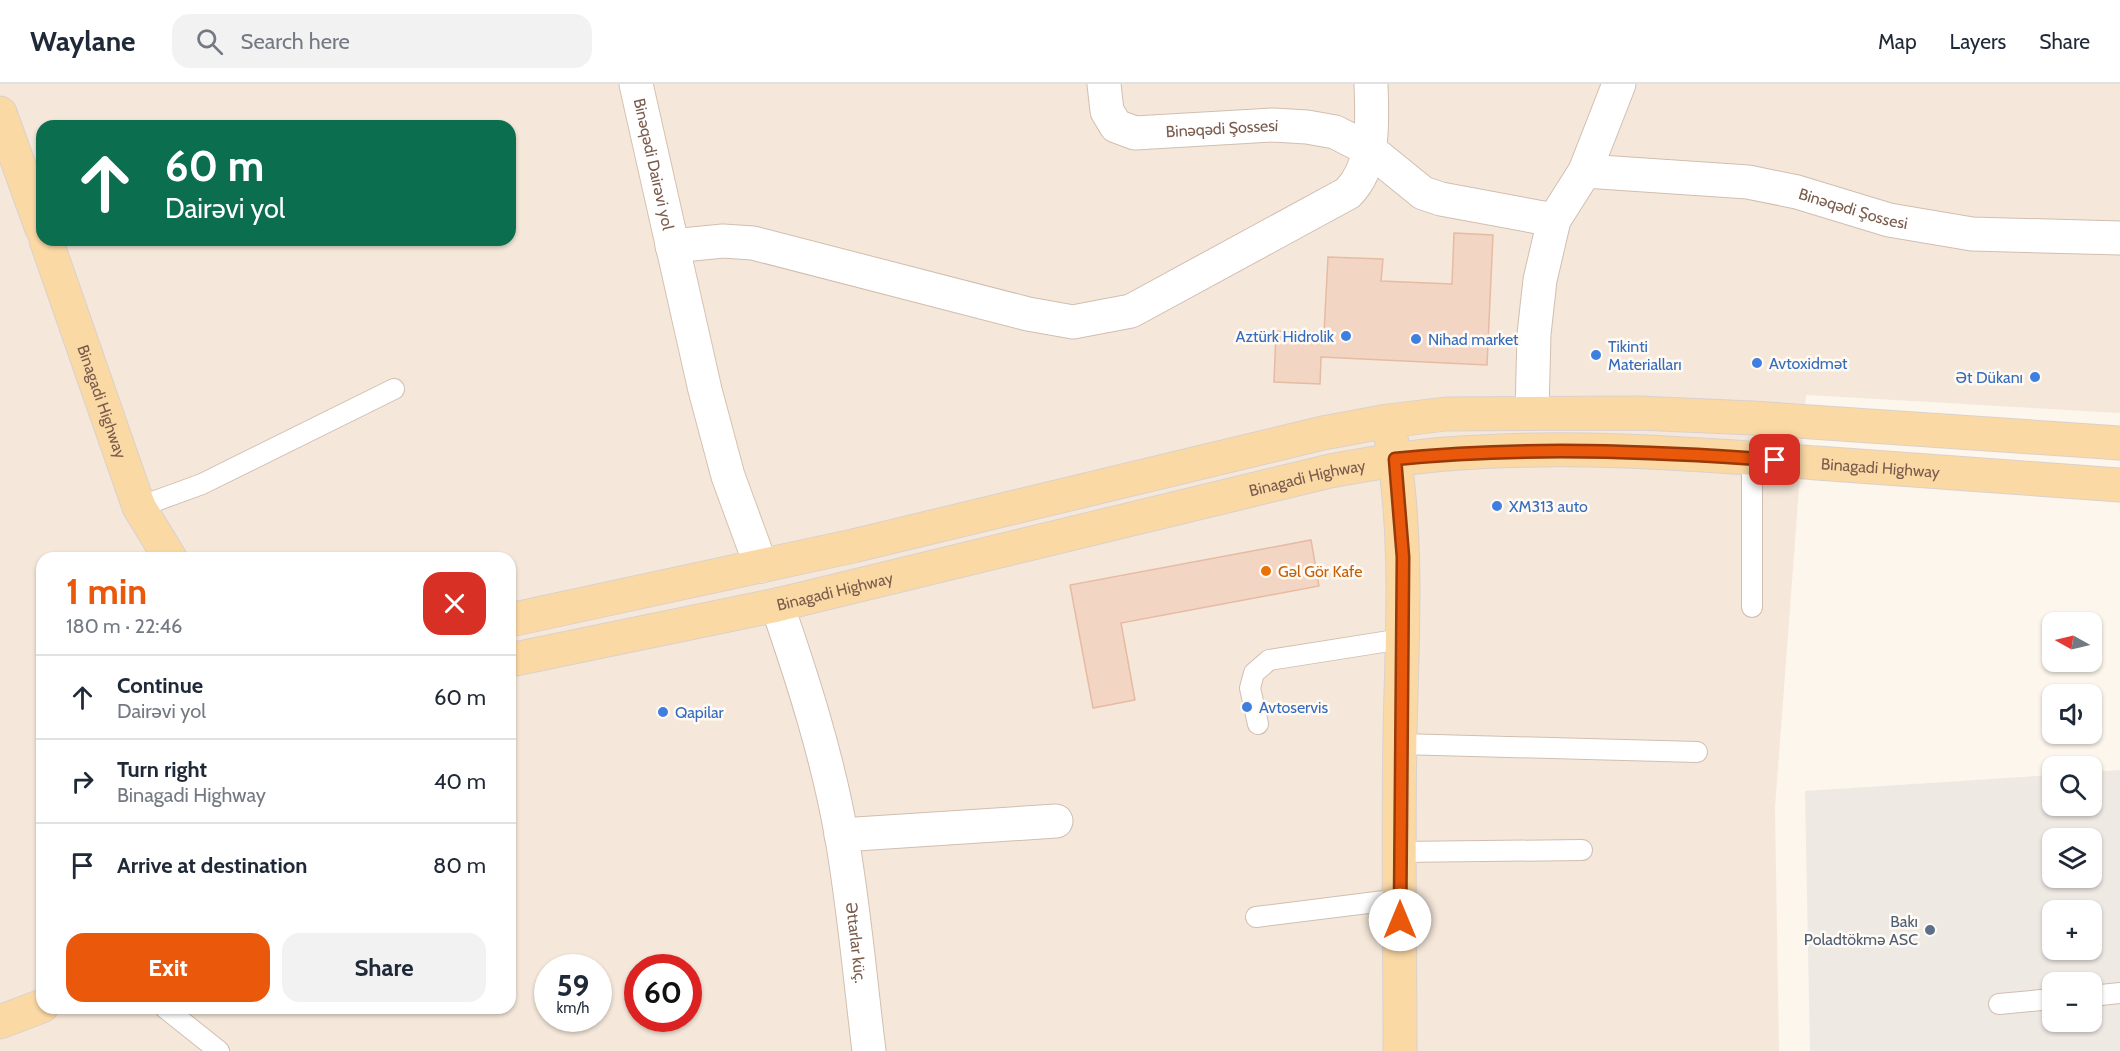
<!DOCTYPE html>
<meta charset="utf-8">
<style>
body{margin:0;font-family:Cabin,sans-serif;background:#f2f2f3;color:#1f2937;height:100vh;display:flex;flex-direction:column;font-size:22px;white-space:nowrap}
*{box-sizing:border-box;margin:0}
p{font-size:20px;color:#747a83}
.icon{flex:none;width:33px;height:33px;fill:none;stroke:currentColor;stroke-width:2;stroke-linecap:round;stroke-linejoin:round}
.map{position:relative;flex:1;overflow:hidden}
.drawer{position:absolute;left:36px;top:468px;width:480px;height:462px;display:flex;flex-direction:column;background:#fff;border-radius:18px;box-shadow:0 2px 4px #0004}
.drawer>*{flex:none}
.hud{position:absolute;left:36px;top:36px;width:480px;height:126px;border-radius:18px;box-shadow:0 2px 4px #0004;background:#0b6e4f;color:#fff;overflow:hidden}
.needle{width:39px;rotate:278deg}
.controls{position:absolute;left:2042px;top:528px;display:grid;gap:12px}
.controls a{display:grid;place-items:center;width:60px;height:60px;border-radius:12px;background:#fff;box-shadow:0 2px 4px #0004;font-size:30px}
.speed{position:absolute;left:534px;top:870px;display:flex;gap:12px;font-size:30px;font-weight:700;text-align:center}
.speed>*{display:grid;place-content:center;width:78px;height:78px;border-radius:50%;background:#fff;box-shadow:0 2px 4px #0004;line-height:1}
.speed small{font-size:15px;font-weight:400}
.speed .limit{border:9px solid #d22;background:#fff;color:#111}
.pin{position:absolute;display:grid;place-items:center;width:51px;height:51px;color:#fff;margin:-26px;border-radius:12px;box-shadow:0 3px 9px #0006}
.me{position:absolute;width:66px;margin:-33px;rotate:0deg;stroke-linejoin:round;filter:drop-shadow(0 0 4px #0008)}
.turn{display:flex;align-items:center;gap:21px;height:126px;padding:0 30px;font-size:27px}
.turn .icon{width:78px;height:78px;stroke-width:2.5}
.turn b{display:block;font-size:42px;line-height:51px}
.round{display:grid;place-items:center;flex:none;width:63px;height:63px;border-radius:18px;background:#f2f2f3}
.head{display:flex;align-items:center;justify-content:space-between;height:102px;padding:0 30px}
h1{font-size:36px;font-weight:800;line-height:45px;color:#ea580c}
.primary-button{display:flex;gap:12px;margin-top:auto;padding:12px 30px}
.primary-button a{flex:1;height:69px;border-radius:18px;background:#ea580c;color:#fff;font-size:24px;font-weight:800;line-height:69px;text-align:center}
.primary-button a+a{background:#f2f2f3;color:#1f2937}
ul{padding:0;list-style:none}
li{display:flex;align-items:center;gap:18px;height:84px;padding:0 30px;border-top:2px solid #e0e1e3}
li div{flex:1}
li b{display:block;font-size:22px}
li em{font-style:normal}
header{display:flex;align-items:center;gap:36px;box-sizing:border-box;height:84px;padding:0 30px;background:#fff;border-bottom:2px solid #e0e1e3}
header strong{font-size:28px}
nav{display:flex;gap:33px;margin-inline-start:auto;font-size:21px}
.search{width:420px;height:54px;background:#f2f2f3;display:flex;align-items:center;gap:15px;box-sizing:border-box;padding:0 21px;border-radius:18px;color:#747a83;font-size:22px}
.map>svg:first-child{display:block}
</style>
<header>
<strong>Waylane</strong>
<div class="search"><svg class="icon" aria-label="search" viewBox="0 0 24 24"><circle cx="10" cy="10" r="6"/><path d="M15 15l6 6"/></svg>Search here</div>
<nav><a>Map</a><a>Layers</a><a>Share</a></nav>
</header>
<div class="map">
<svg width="2120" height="967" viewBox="0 0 2120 967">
<rect width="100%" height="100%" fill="#fdf6ec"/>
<path fill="#f5e8da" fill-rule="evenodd" d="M0,0H2120V329L1806,311L1775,724L1779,967H0ZM42,42H510V156H42ZM42,474H510V924H42ZM548,884H598V934H548ZM638,884H688V934H638Z"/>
<path fill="#efe9e4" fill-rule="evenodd" d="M2120,686V967H1810L1805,707L2052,691V722H2091V688ZM2052,754H2091V794H2052ZM2052,826H2091V866H2052ZM2052,898H2091V938H2052Z"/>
<g fill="#f3d5c3" stroke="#e6bba3" stroke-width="1.5">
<path d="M1454,149L1493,151L1487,281L1321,273L1320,300L1274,298L1276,247L1324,249L1328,173L1383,175L1381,197L1452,200Z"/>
<path d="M1311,456L1319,502L1121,539L1135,616L1093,624L1070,501Z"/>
</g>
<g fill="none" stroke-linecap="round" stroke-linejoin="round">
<g stroke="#d1beb0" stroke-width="22">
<g id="lane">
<path d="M139,423L202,400L394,305"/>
<path d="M1752,523V374"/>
<path d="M1258,640L1250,604L1254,589L1269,576L1402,555"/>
<path d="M1400,660L1697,668"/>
<path d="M1400,768L1582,766"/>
<path d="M1256,833L1400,815"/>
<path d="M2091,912L2120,909"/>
<path d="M1999,920L2052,915"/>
<path d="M165,924L219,967"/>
</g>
</g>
<g stroke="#d1beb0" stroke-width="35">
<g id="street">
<path id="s1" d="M1104,0L1107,27L1116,42L1135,49L1273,41L1307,43L1335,48L1370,66L1423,109L1441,115L1554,136"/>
<path id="s2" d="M1585,87L1748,98L1797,108L1889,136L1972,150L2120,154"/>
<path d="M672,162L723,157L753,159L1028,230L1073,238L1131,227L1348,109C1376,80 1372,37 1371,0"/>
<path d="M1532,328L1534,250L1540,196L1554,136L1585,87L1619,0"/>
<path id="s3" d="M777,521C803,596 827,671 841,749C854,821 860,895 869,967"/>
<path d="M841,751L1056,737"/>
</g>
</g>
<g stroke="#d6c0b0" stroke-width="35">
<g id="secondary">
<path id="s4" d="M636,0L705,306L728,392L761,482"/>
</g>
</g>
<g stroke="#dad1cd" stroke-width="35">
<g id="primary">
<path d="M0,29L42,145"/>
<path id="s5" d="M46,156L139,423L170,474"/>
<path d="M1391,354C1409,451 1402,551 1400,649C1398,755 1400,861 1400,967"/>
<path d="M510,536L853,462L1323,349L1388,337L1446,330L1638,329L1753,334L2120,359"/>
<path id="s6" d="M510,576L777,521L1330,387C1368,380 1407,373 1446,370C1569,360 1694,370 1817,379C1918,386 2019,394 2120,401"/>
<path d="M0,938L42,922"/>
</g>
</g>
<use href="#lane" stroke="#fff" stroke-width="20"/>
<use href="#street" stroke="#fff" stroke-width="33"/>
<use href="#secondary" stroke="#fff" stroke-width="33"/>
<use href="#primary" stroke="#fbd9a5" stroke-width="33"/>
</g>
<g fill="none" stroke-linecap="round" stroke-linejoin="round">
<g stroke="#983908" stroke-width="15">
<path id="route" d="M1400,836L1403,473L1395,375C1522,362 1649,367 1775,376"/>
</g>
<use href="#route" stroke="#ea580c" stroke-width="10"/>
</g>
<g fill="#3f7fe0" stroke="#fffaf3" stroke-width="2">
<circle cx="1346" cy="252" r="6"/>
<circle cx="1416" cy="255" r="6"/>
<circle cx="1596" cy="271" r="6"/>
<circle cx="1757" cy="279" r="6"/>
<circle cx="2035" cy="293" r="6"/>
<circle cx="1497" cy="422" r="6"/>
<circle cx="1247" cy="623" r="6"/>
<circle cx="663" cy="628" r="6"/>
</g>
<circle fill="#e8710a" stroke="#fffaf3" stroke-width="2" cx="1266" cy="487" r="6"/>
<circle fill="#5c6f8a" stroke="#fffaf3" stroke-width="2" cx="1930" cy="846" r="6"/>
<g text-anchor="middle" stroke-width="5" stroke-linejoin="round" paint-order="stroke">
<g font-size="16" fill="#7a5c4d" stroke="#fffaf3">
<text dy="6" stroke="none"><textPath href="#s1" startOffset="152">Binəqədi Şossesi</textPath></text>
<text dy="6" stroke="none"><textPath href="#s4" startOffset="82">Binəqədi Dairəvi yol</textPath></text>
<text dy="6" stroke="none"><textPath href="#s2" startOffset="272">Binəqədi Şossesi</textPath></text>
<text dy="6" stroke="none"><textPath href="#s5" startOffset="171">Binagadi Highway</textPath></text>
<text dy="6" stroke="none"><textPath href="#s6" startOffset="1394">Binagadi Highway</textPath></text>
<text dy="6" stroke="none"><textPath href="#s6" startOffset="818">Binagadi Highway</textPath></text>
<text dy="6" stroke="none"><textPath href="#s6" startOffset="332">Binagadi Highway</textPath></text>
<text dy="6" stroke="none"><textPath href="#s3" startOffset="348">Əttarlar küç.</textPath></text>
</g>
<g font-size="16" fill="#366cbe" stroke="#fffaf3" text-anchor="start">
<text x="1334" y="258" text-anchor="end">Aztürk Hidrolik</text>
<text x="1428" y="261">Nihad market</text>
<text x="1608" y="268">Tikinti<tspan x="1608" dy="18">Materialları</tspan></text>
<text x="1769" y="285">Avtoxidmət</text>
<text x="2023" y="299" text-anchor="end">Ət Dükanı</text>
<text x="1509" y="428">XM313 auto</text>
<text x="1259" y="629">Avtoservis</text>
<text x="675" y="634">Qapilar</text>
</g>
<g font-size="16" fill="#c56008" stroke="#fffaf3" text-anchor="start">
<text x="1278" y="493">Gəl Gör Kafe</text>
</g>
<g font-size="16" fill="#4e5e75" stroke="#fffaf3" text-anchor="end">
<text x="1918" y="843">Bakı<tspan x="1918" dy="18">Poladtökmə ASC</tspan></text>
</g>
</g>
</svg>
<div class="controls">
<a><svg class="needle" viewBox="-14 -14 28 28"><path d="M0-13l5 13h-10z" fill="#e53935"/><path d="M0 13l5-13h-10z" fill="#747a83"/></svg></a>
<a><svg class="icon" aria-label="sound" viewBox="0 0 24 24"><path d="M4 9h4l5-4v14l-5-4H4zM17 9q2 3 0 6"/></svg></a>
<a><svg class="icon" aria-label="search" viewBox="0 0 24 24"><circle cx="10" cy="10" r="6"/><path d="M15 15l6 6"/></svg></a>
<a><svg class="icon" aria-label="layers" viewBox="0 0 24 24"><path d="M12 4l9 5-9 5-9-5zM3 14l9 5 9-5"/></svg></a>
<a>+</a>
<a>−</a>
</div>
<div class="speed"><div>59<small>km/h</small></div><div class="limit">60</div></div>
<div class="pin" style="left:1775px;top:376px;background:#d93025"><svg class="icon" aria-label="arrive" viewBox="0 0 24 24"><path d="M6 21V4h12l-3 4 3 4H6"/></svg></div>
<svg class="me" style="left:1400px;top:836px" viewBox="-20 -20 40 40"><circle r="19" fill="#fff"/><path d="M0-13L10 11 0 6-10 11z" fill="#ea580c"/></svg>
<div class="hud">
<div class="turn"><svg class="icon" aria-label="ahead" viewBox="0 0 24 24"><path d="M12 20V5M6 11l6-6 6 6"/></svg><div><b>60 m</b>Dairəvi yol</div></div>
</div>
<section class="drawer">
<div class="head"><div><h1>1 min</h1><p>180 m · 22:46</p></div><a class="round" style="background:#d93025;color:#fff"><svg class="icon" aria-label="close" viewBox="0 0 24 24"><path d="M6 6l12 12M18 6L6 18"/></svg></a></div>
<ul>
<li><svg class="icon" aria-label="ahead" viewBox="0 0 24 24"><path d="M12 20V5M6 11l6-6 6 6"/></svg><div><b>Continue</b><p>Dairəvi yol</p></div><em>60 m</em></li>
<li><svg class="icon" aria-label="right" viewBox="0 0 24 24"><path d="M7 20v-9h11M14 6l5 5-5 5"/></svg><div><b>Turn right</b><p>Binagadi Highway</p></div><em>40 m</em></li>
<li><svg class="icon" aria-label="arrive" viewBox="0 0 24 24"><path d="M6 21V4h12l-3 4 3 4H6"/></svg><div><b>Arrive at destination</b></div><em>80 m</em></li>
</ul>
<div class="primary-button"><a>Exit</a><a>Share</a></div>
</section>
</div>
